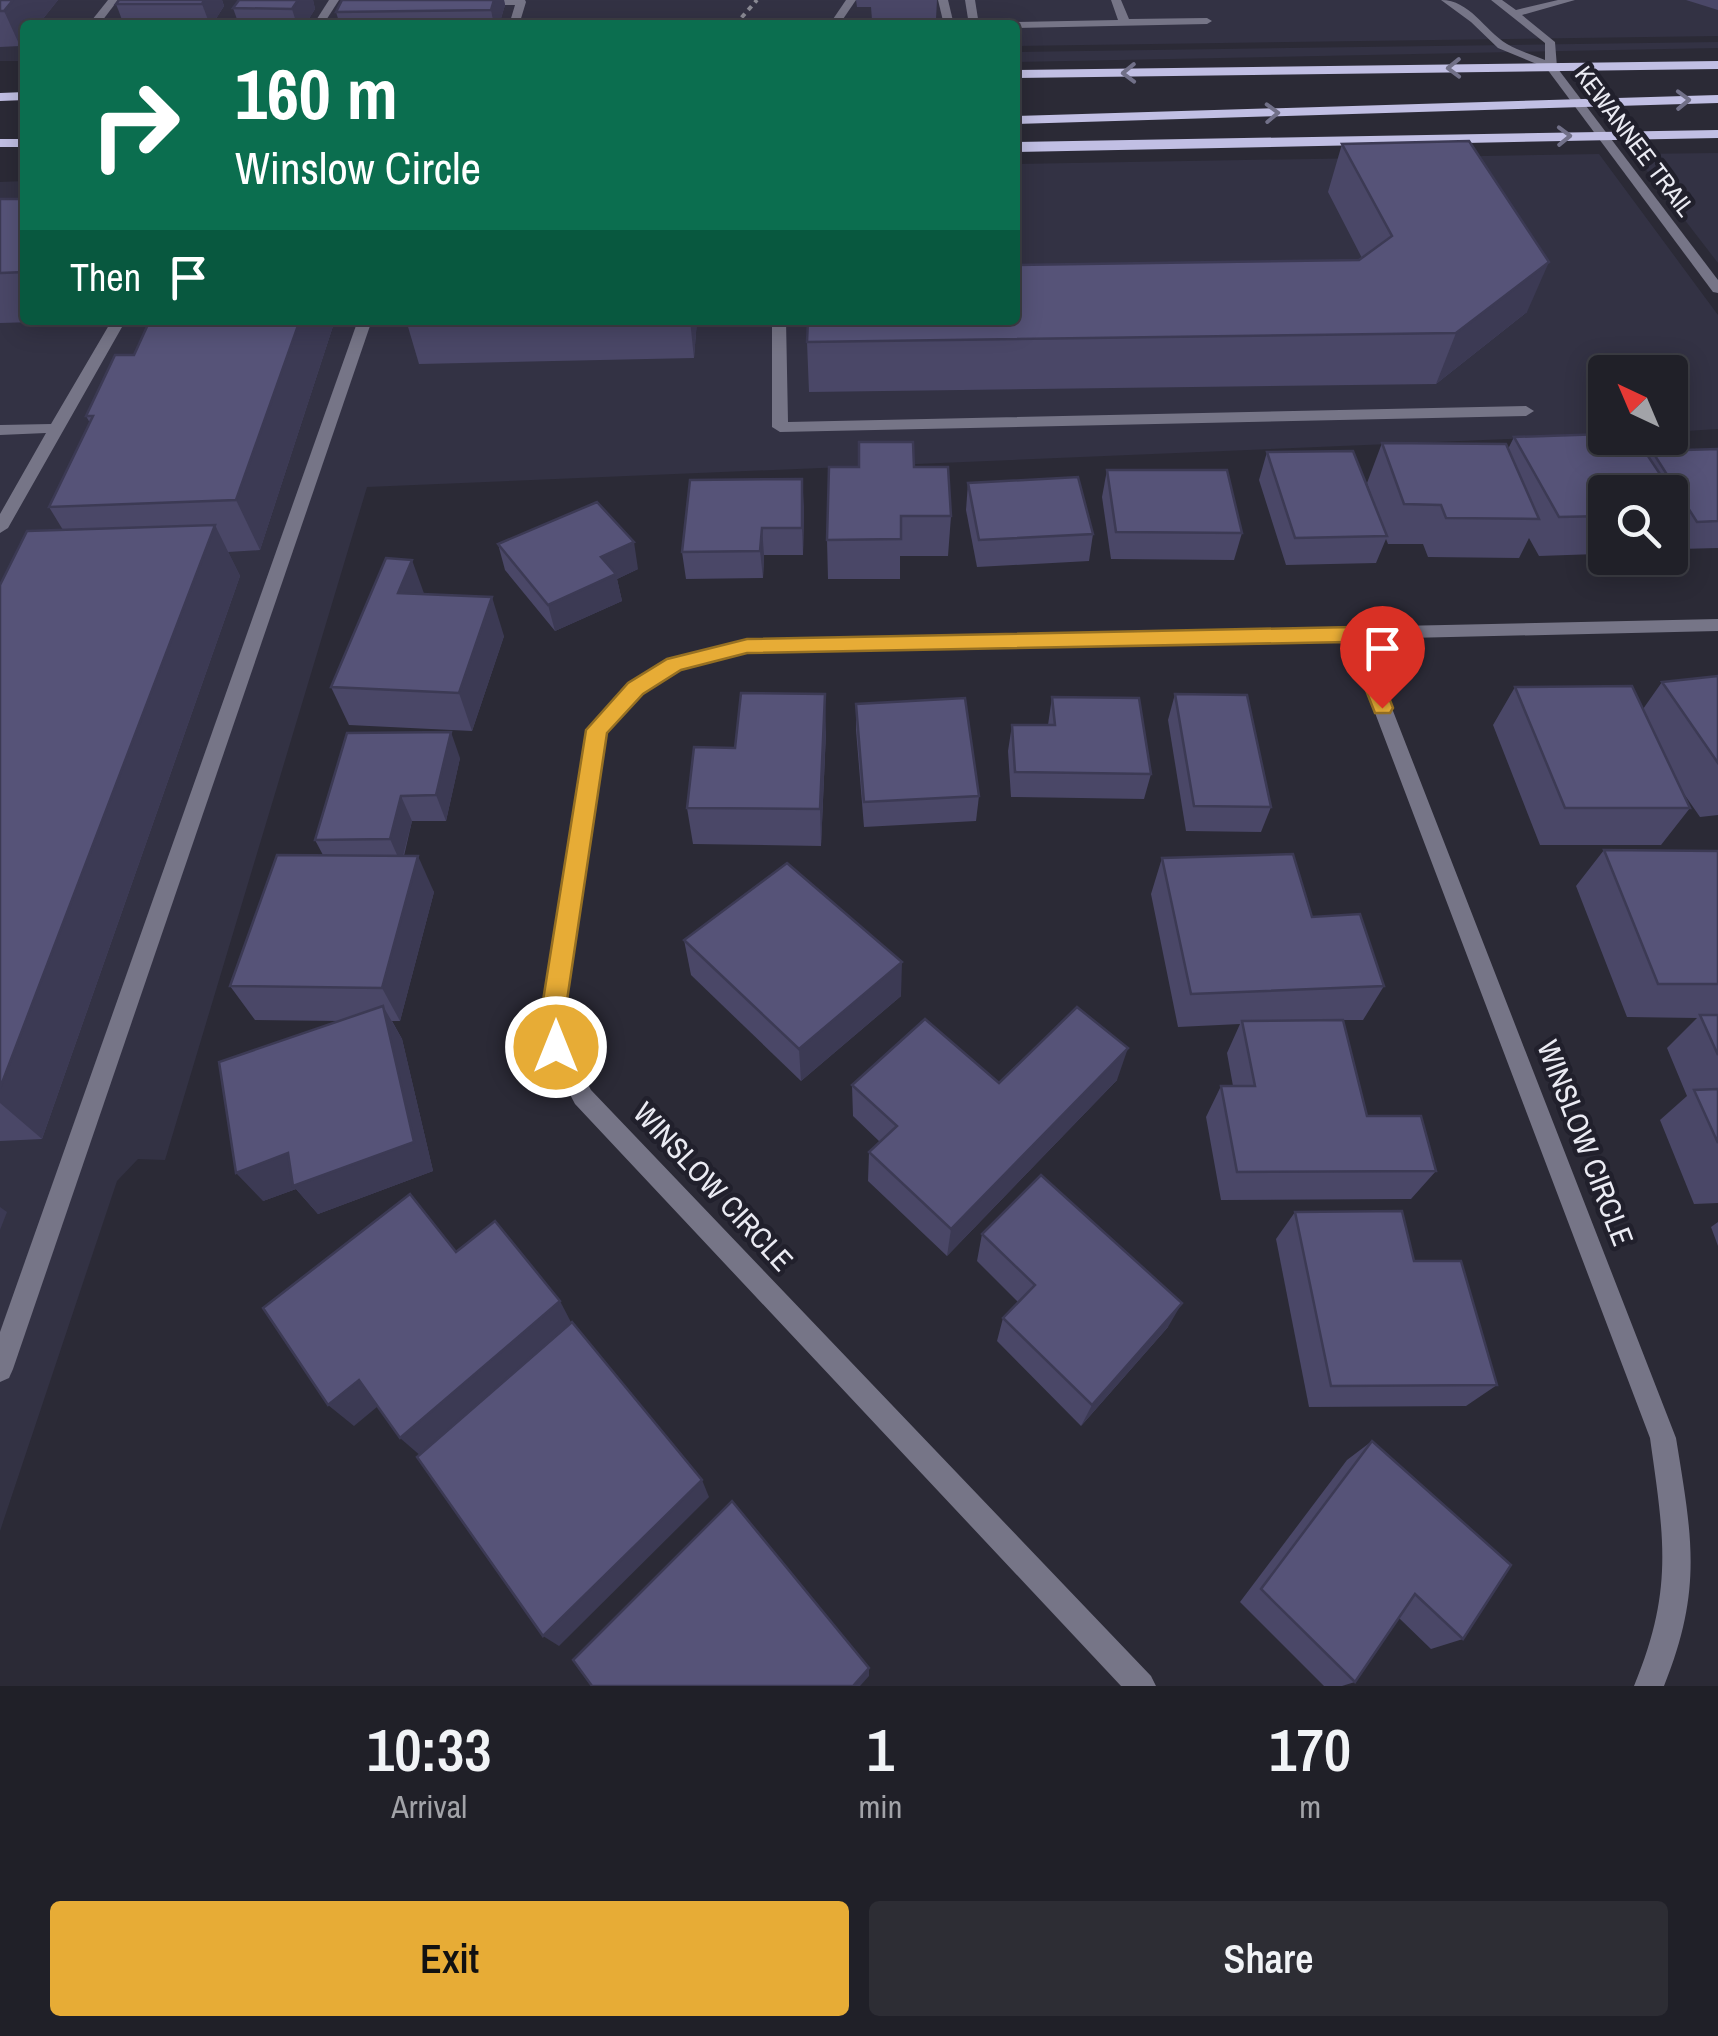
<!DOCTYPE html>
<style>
body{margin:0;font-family:"Archivo Narrow",sans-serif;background:#2d2d34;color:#f1f3f6;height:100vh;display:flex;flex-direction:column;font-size:38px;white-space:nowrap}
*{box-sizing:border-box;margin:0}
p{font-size:32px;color:#a2a3a8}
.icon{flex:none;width:55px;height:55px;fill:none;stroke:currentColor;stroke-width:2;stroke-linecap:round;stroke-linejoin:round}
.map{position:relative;height:1686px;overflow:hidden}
.drawer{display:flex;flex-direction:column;background:#202028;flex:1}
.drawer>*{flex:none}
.hud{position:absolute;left:20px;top:20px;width:1000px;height:305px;border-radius:10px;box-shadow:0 5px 25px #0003,0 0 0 2px #3d3e45;background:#0b6e4f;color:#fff;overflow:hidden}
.needle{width:65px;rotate:316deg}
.tools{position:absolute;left:1588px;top:355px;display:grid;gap:20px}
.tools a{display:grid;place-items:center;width:100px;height:100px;border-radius:10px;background:#202028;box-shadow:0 5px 25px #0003,0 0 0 2px #3d3e45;font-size:50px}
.pin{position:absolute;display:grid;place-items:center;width:85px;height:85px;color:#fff;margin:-102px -42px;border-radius:50% 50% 50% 0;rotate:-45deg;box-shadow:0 0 10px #0007}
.pin .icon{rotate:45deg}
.me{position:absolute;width:110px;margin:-55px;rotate:0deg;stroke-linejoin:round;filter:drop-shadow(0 0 8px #0008)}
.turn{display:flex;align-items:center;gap:35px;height:210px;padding:0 50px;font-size:45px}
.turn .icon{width:130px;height:130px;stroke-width:2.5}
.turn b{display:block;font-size:70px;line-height:85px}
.then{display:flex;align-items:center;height:95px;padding:0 50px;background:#0003;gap:20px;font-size:38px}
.eta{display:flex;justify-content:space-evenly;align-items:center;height:170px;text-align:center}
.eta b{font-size:60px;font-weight:600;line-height:70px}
.cta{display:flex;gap:20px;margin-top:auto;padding:20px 50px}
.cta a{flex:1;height:115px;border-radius:10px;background:#e7ac36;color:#111;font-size:40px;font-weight:600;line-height:115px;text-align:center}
.cta a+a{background:#2d2d34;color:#f1f3f6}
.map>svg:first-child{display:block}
</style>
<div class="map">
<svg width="1718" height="1686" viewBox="0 0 1718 1686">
<rect width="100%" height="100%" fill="#2b2a36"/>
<g fill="#333244">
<path d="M0,0H1718V36L1015,46V25H25V61H0Z"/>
<path d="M1718,42V48L1015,62V52Z"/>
<path d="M1718,153V263L1634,154Z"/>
<path d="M1599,154L1718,315V429L1670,432V372H1605V435L367,487L165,1160L138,1159L117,1181L0,1531V182L25,181V320H1015V164Z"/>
</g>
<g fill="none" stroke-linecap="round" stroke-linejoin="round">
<path stroke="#8a8a94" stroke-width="4" stroke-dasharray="5 5" stroke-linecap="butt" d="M735,25L757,0"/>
<g fill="#767587" fill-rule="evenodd">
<path d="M108,0H118L99,25H88Z"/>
<path d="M329,0H339L323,25H313Z"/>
<path d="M477,0H525L526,2L519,25H509L515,5H473Z"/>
<path d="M846,0H856L839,25H829Z"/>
<path d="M938,0H948L954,25H944Z"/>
<path d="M965,0H975L979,25H969Z"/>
<path d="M1111,0H1121L1129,19L1207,18L1212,21L1207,24L1015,28V25H1005L1010,22L1118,20Z"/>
<path d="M1441,0C1470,0 1484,30 1507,44C1519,51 1533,55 1545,60V43L1491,0H1502L1516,10L1558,0H1575L1522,15L1555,42L1557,67L1551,70L1498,48L1471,22Z"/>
<path d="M112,320H126L8,528L0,533V514L46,433L0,435V425L51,424Z"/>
<path d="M358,320H372L13,1369L9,1378L0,1382V1332Z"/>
<path d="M772,320H786L788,422L1526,406L1534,411L1526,416L780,432L772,427Z"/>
</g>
<path fill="#767587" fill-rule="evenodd" d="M1718,619V631L1365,639L1676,1438C1692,1537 1703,1589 1664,1686H1634C1674,1589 1664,1538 1650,1438L1347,639L747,652L681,669L641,693L606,732L565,1007L567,1046L591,1090L1151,1676L1156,1686H1121L575,1104L545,1047L543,1007L590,725L629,683L669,659L747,640Z"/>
<path fill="#767587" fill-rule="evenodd" d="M1547,65H1555L1718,280V293L1713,292L1547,69Z"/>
<g fill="#c1bfe4" fill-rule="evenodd">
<path d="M1718,61V69L1015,78V70Z"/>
<path d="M25,92V100L0,101V93Z"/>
<path d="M1718,95V103L1015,124V116Z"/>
<path d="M1718,130V138L1015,152V142Z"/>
<rect x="0" y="139" width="25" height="8"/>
</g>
</g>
<g fill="#4a4767">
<path d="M0,0H58L38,25H25V41L20,46L0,47Z"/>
<path d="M222,0L224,6L212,25H124L116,4Z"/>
<path d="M239,0H313L315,9L305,25H239L233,8Z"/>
<path d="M342,0H504L505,5L499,25H340L336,12Z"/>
<path d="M856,0H937L936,19L872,20L871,7H857Z"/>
<path d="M1686,0H1718V10Z"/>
<path d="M1342,144L1527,312L1436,384L809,392L807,342L1359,260L1362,258L1328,192Z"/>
<path d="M0,199H25V320H68V321L0,323Z"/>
<path d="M150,320H335L260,550L228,552L240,576L42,1139L0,1141V585L63,530L49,507L90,423L86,416L134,355Z"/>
<path d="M406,320H697L694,358L419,364Z"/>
<path d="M1514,437L1649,457L1652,451L1718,449V548L1680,549L1670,532V492H1605V540L1597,554L1539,556L1529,538L1519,558L1428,557L1423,544H1388L1386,539L1376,563L1286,565L1259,480L1267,452L1376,508L1367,483L1382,443L1508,449Z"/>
<path d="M914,467L951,516L948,556H900V579H828L827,540Z"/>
<path d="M1107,470L1242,533L1234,560L1111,559L1102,497Z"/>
<path d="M968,483L1093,534L1089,561L977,567L966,510Z"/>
<path d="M804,506L803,555H764L763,578L686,579L682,552Z"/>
<path d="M498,544L638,569L617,579L622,601L555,631L505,570Z"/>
<path d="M424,594L504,636L472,731L349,725L331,687Z"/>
<path d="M1718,676V815L1700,817L1682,791L1690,808L1661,845H1540L1493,725L1515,687L1643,709L1662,682Z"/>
<path d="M1175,694L1271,807L1261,832L1186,831L1168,720Z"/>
<path d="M1052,697L1151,774L1144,799L1011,797L1008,751L1012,725H1048Z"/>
<path d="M856,704L979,796L976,821L864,827L856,730Z"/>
<path d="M826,732L821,846L693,844L687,808L735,748Z"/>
<path d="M460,758L446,821H412L404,856L434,892L400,1021H392L402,1039L433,1171L318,1214L296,1189L263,1201L340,1021L255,1020L230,986L323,855L315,840Z"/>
<path d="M1604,850L1718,851V1203L1694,1204L1660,1120L1687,1096L1667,1048L1697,1018L1627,1017L1576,886Z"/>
<path d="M1162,858L1312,917L1384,986L1363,1020H1338L1367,1116L1436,1171L1411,1199L1221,1200L1206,1117L1221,1086H1233L1227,1053L1240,1024L1178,1027L1151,894Z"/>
<path d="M684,940L901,996L801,1081L691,975Z"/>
<path d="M1117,1080L947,1256L868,1181L869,1152L880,1142L853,1116L852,1085Z"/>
<path d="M1295,1212L1414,1261L1497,1385L1466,1406L1309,1407L1276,1239Z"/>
<path d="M1718,1222V1246L1711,1227Z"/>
<path d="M982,1234L1168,1327L1081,1426L997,1341L1003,1318L1018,1302L977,1261Z"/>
<path d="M1372,1441L1463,1639L1431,1649L1399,1618L1355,1682L1342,1686H1324L1240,1602L1347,1460Z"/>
</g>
<g fill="#3c3a54">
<path d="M13,0H58L38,25H25V41L20,46L4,11Z"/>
<path d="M204,0H222L224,6L212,25H210L202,4Z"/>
<path d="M298,0H313L315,9L305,25H297L292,9Z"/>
<path d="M494,0H504L505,5L499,25H494L491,10Z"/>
<path d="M1549,262L1527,312L1436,384L1456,333Z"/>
<path d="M300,320H335L260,550L236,500Z"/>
<path d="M690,320H697L694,358Z"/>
<path d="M802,479L804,506L803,555L802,528Z"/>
<path d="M215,525L240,576L42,1139L0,1103V1088Z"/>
<path d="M762,528L764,555L763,578L760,551Z"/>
<path d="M634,542L638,569L617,579L622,601L555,631L548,605L601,557Z"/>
<path d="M412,560L426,599L398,593Z"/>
<path d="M492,597L504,636L472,731L459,693Z"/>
<path d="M825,694L826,732L821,846L820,809Z"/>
<path d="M451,732L460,758L446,821L436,795Z"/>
<path d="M401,796L412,821L401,864L390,839Z"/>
<path d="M418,856L434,892L400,1021L382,988Z"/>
<path d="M902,962L901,996L801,1081L799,1049Z"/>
<path d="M383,1006L402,1039L433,1171L318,1214L296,1189L263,1201L236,1173L288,1153Z"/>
<path d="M1128,1048L1117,1080L947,1256L951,1229Z"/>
<path d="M0,1207L7,1212L0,1230Z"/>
<path d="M560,1301L573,1326L422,1457L400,1438Z"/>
<path d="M1182,1303L1168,1327L1081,1426L1092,1405Z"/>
<path d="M359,1380L383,1402L354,1426L328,1405Z"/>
<path d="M702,1480L709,1497L559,1646L543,1636Z"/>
<path d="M869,1668V1676L860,1686H853Z"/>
</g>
<g fill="#565378" stroke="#3c3a54" stroke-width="2.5">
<path d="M0,0H13L4,11H0Z"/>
<path d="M119,0H204L202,4H116Z"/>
<path d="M239,0H298L292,9L233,8Z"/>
<path d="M342,0H494L491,10L336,12Z"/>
<path d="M1469,141L1549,262L1456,333L807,342L808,320H1015V265L1359,260L1392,236L1342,144Z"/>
<path d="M0,199H25V272L0,273Z"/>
<path d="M150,320H300L236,500L49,507L93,416H86L115,355H134Z"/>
<path d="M1605,434V438H1636L1672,492H1605V516L1559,517L1514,437Z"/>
<path d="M859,442H913L914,467H948L951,516H901V539L827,540L829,467H859Z"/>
<path d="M1382,443L1506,444L1539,519L1446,518L1441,505L1404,504Z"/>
<path d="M1718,449V521L1697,522L1652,451Z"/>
<path d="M1353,451L1387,536L1295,538L1267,452Z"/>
<path d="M1107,470H1227L1242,533L1116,532Z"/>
<path d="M1078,477L1093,534L979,540L968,483Z"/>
<path d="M802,479V528H762L760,551L682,552L690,480Z"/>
<path d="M597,502L634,542L601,557L616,574L548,605L498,544Z"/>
<path d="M215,525L0,1088V585L27,531Z"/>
<path d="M386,558L412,560L398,593L492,597L459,693L331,687Z"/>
<path d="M1718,676V763L1662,682Z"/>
<path d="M1632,686L1690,808H1565L1515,687Z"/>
<path d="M741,693L825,694L820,809L687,808L694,747L735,748Z"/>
<path d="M1175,694L1247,695L1271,807L1194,806Z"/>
<path d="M1052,697L1139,698L1151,774L1015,772L1012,725H1055Z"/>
<path d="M965,698L979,796L864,802L856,704Z"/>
<path d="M451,732L436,795L401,796L390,839L315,840L347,733Z"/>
<path d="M1604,850L1718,851V984H1658Z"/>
<path d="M1293,854L1312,917L1360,914L1384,986L1191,994L1162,858Z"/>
<path d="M277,855L418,856L382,988L230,986Z"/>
<path d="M787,863L902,962L799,1049L684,940Z"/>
<path d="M383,1006L414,1142L293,1186L288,1153L236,1173L219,1062Z"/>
<path d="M1077,1007L1128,1048L951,1229L869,1152L897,1126L852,1085L925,1019L999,1083Z"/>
<path d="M1700,1015H1718V1055Z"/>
<path d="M1343,1020L1367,1116H1421L1436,1171L1237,1172L1221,1086H1255L1242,1021Z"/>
<path d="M1718,1089V1143L1694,1090Z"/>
<path d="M1041,1175L1182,1303L1092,1405L1003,1318L1035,1285L982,1234Z"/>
<path d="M410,1194L456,1252L495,1221L560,1301L400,1438L359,1380L328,1405L263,1308Z"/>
<path d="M1402,1211L1414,1261H1461L1497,1385L1331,1386L1295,1212Z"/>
<path d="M572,1322L702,1480L543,1636L417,1457Z"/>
<path d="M1372,1441L1511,1565L1463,1639L1415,1594L1355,1682L1261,1589Z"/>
<path d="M732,1501L869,1668L853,1686H592L573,1660Z"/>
</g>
<defs><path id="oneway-chevron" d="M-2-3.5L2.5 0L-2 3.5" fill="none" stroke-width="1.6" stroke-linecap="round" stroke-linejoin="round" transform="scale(2.5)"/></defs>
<g stroke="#717088">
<use href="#oneway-chevron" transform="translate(1454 68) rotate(179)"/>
<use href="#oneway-chevron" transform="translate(1129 73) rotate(179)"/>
<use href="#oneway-chevron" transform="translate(1683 100) rotate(-1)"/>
<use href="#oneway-chevron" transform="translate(1272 113) rotate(-2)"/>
<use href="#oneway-chevron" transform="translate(1564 136) rotate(-1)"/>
</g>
<path fill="#e7ac36" stroke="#967023" stroke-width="2.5" d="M1354,627L1364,634L1393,708L1390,713H1375L1347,642L747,653L681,670L643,694L607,733L566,1007L568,1047L564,1055L556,1059L547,1055L542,1007L586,730L628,683L667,659L747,639Z"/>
<g text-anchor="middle" stroke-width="9" stroke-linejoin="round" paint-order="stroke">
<g font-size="25" fill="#ebebf3" stroke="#21202c">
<text transform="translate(1635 141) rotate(53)" y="9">KEWANNEE TRAIL</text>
</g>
<g font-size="30" fill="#ebebf3" stroke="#21202c">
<text transform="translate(1585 1143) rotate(69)" y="10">WINSLOW CIRCLE</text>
<text transform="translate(713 1187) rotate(47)" y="10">WINSLOW CIRCLE</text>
</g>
</g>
</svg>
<div class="tools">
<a><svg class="needle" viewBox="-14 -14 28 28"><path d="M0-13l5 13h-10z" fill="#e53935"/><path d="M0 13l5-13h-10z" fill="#a2a3a8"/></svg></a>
<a><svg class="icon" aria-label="search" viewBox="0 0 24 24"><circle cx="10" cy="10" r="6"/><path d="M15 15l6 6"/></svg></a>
</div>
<div class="pin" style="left:1382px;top:708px;background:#d93025"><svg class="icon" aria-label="arrive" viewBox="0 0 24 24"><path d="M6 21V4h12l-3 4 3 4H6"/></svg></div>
<svg class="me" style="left:556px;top:1047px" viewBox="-20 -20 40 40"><circle r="17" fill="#e7ac36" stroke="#fff" stroke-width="3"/><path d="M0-11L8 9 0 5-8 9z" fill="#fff"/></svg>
<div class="hud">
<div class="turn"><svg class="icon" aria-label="right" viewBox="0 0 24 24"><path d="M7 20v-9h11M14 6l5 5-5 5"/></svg><div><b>160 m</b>Winslow Circle</div></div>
<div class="then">Then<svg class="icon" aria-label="arrive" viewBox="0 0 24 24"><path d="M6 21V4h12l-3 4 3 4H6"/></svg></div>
</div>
</div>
<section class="drawer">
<div class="eta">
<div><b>10:33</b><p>Arrival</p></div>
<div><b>1</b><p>min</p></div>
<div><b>170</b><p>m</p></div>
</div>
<div class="cta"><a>Exit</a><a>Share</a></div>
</section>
